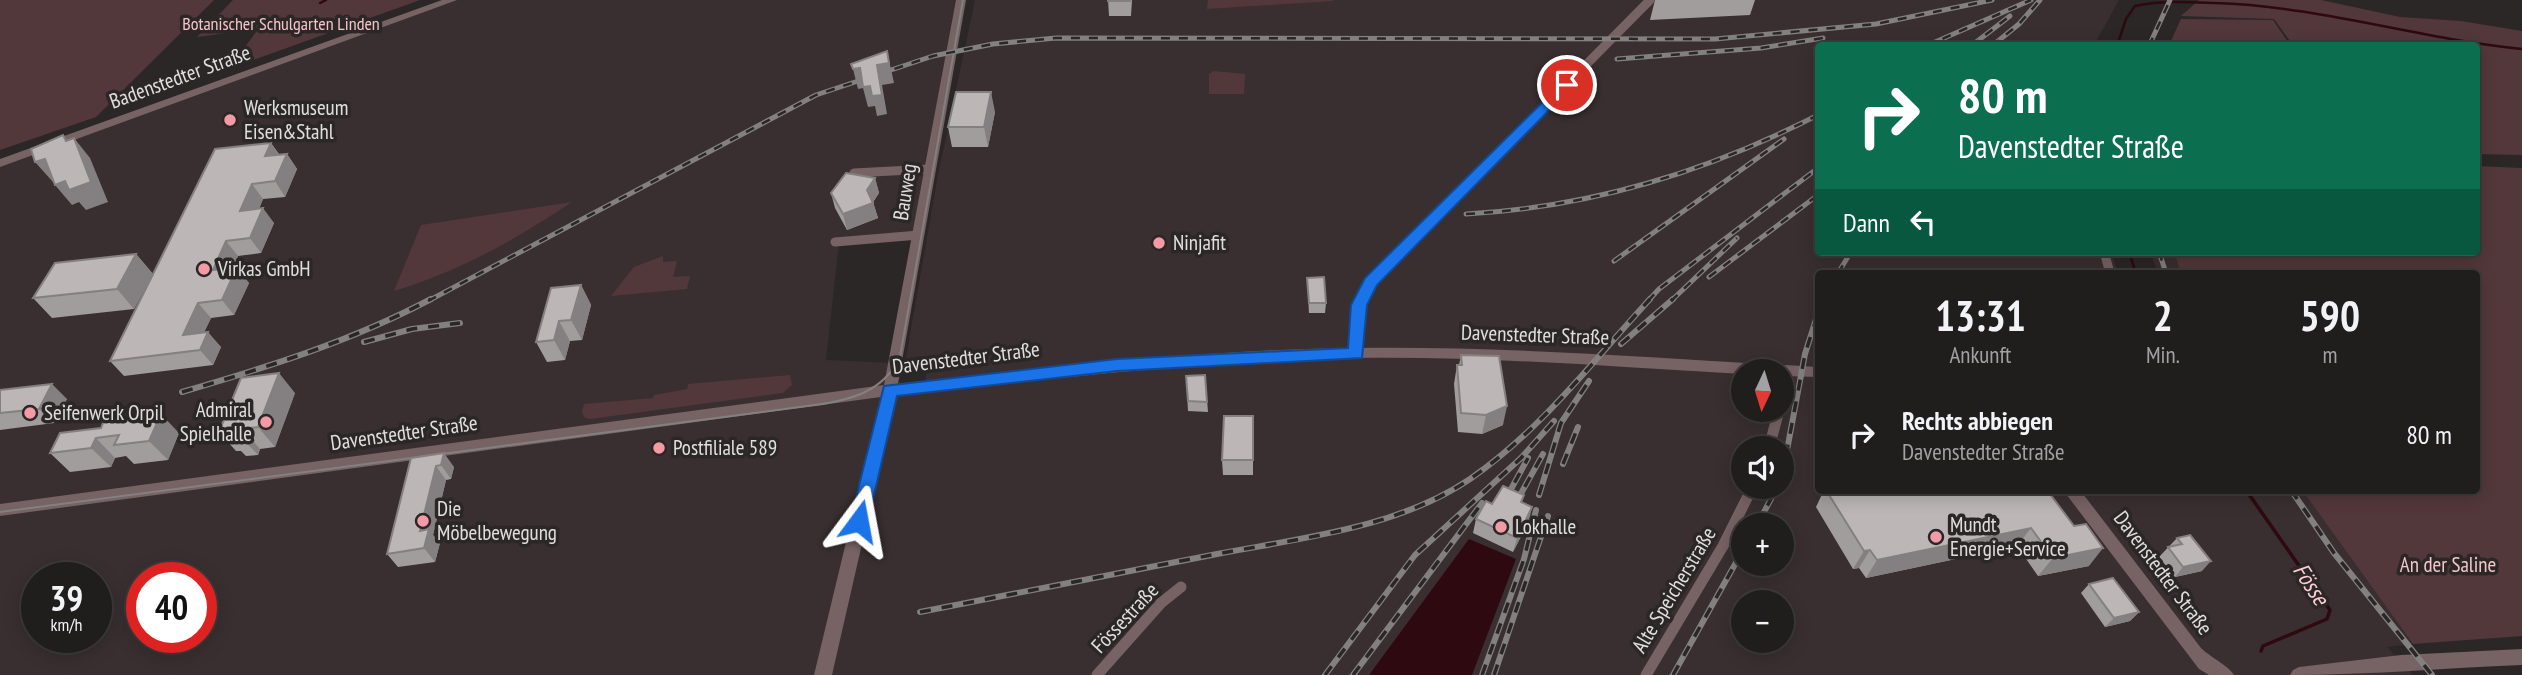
<!DOCTYPE html>
<html lang="de">
<meta charset="utf-8">
<style>
body{margin:0;font-family:"PT Sans Narrow",sans-serif;background:#282626;color:#f1f3f6;height:100vh;display:flex;flex-direction:column;font-size:26px;white-space:nowrap}
*{box-sizing:border-box;margin:0}
p{font-size:23px;color:#a2a2a4}
.icon{flex:none;width:38px;height:38px;fill:none;stroke:currentColor;stroke-width:2;stroke-linecap:round;stroke-linejoin:round}
.map{position:relative;flex:1;overflow:hidden}
.side{position:absolute;left:1815px;top:270px;width:665px;height:224px;display:flex;flex-direction:column;background:#201d1d;border-radius:7px;box-shadow:0 4px 18px #0003,0 0 0 2px #3d3b3b}
.side>*{flex:none}
.hud{position:absolute;left:1815px;top:42px;width:665px;height:214px;border-radius:7px;box-shadow:0 4px 18px #0003,0 0 0 2px #3d3b3b;background:#0b6e4f;color:#fff;overflow:hidden}
.needle{width:46px;rotate:184deg}
.tools{position:absolute;left:1731px;top:359px;display:grid;gap:14px}
.tools a{display:grid;place-items:center;width:63px;height:63px;border-radius:50%;background:#201d1d;box-shadow:0 4px 18px #0003,0 0 0 2px #3d3b3b;font-size:35px}
.speed{position:absolute;left:21px;top:562px;display:flex;gap:14px;font-size:35px;font-weight:700;text-align:center}
.speed>*{display:grid;place-content:center;width:91px;height:91px;border-radius:50%;background:#201d1d;box-shadow:0 4px 18px #0003,0 0 0 2px #3d3b3b;line-height:1}
.speed small{font-size:18px;font-weight:400}
.speed .limit{border:10px solid #d22;background:#fff;color:#111}
.pin{position:absolute;display:grid;place-items:center;width:60px;height:60px;color:#fff;margin:-30px;border:4px solid #fff;border-radius:50%;box-shadow:0 2px 7px #0007}
.me{position:absolute;width:77px;margin:-38px;rotate:13deg;stroke-linejoin:round;filter:drop-shadow(0 0 5px #0008)}
.turn{display:flex;align-items:center;gap:24px;height:147px;padding:0 28px;font-size:32px}
.turn .icon{width:91px;height:91px;stroke-width:2.5}
.turn b{display:block;font-size:49px;line-height:60px}
.then{display:flex;align-items:center;height:66px;padding:0 28px;background:#0003;gap:14px;font-size:26px}
.eta{display:flex;justify-content:space-evenly;align-items:center;height:119px;text-align:center}
.eta b{font-size:42px;font-weight:700;line-height:49px}
ul{padding:0;list-style:none}
li{display:flex;align-items:center;gap:21px;height:91px;padding:0 28px}
li div{flex:1}
li b{display:block;font-size:26px}
li em{font-style:normal}
.map>svg:first-child{display:block}
</style>
<div class="map">
<svg width="2522" height="675" viewBox="0 0 2522 675">
<rect width="100%" height="100%" fill="#2b2727"/>
<g fill="#392f30" fill-rule="evenodd">
<path d="M452,0H961L917,236L839,243L826,360L895,363L890,389L925,385L926,374L905,363L938,175L975,0H2119L2094,45L1818,46V252H2111L2118,273H1818V490H2302L2413,644L2387,647L2413,675H0V163ZM1743,371H1782V410H1743ZM1743,448H1782V486H1743ZM1743,525H1782V564H1743ZM37,578H96V637H37ZM142,578H201V637H142ZM1743,602H1782V640H1743Z"/>
<path d="M2150,252H2174L2181,273H2158Z"/>
</g>
<g fill="#52383b">
<path d="M0,0H214L96,117L0,150Z"/>
<path d="M233,0H420L242,64H233L258,29L197,37Z"/>
<path d="M1208,0H1333V1L1207,9Z"/>
<path d="M2199,0H2321L2400,17L2461,21L2522,31V155L2476,154V46L2293,45L2274,19L2181,16Z"/>
<path d="M2181,19L2273,20L2290,45H2169Z"/>
<path d="M1214,71L1245,74L1244,94H1209V74Z"/>
<path d="M2476,166L2522,168V636L2413,644L2302,490H2476V273H2181L2174,252H2476Z"/>
<path d="M572,202C515,240 460,271 394,291L421,225Z"/>
<path d="M663,256V262L677,261L673,277L690,276L687,289L611,296L634,267Z"/>
<path d="M790,375L792,385L783,393L590,419L585,418L582,412L584,404L653,398L654,395L687,389L688,384Z"/>
</g>
<path fill="#2f0910" d="M1469,539L1516,559L1472,675H1369Z"/>
<g fill="none" stroke-linecap="round" stroke-linejoin="round">
<g stroke="#2f0910" stroke-width="2.5">
<path d="M320,3L326,0"/>
<path d="M2117,46L2126,19L2135,6C2161,0 2189,2 2215,3C2319,6 2419,39 2522,49"/>
<path d="M2129,252L2136,273"/>
</g>
<path stroke="#2f0910" stroke-width="3.5" d="M2246,490L2330,610L2327,619L2263,646L2261,651"/>
<g stroke="#776264" stroke-width="9">
<path d="M854,173L930,169"/>
<path d="M835,242L919,235"/>
<path d="M2104,252L2110,273"/>
<path d="M1361,301L1371,282L1650,0"/>
</g>
<g stroke="#776264" stroke-width="11">
<path d="M1356,353L1362,299"/>
<path d="M1769,448L1779,410"/>
<path d="M1097,675L1161,603L1181,587"/>
<path d="M1646,675L1723,546L1753,486"/>
</g>
<g fill="#776264" fill-rule="evenodd">
<path d="M442,0H457L0,167V159Z"/>
<path d="M956,0H966L898,384C1051,368 1204,349 1358,348C1511,346 1665,359 1818,367V377L1782,376V371H1743V374C1614,367 1485,356 1356,358C1202,361 1049,379 896,395L832,675H814L881,397L0,516V504L884,385Z"/>
<path d="M2063,490H2080L2201,648C2210,657 2229,666 2234,675H2209L2199,669Z"/>
<path d="M2522,649V665C2445,668 2368,675 2290,675L2293,670L2299,667L2401,655Z"/>
</g>
<path stroke="#838080" stroke-width="2" d="M0,512L815,405C851,400 883,392 900,357L963,0"/>
<g stroke="#838080" stroke-width="5">
<g id="rail-far1">
<path d="M1926,46L2031,0"/>
<path d="M1971,46L2010,16"/>
<path d="M1992,46L2019,24L2040,0"/>
<path d="M2149,46L2170,0"/>
<path d="M1617,59L1761,48L1823,38"/>
<path d="M1466,214C1592,207 1706,172 1818,115"/>
<path d="M2159,252L2166,273"/>
<path d="M1614,261L1784,139"/>
<path d="M1838,273L1851,252"/>
<path d="M1709,277L1818,195"/>
<path d="M428,301L816,95L933,56L993,44L1056,38L1715,39L1876,24L1992,0"/>
<path d="M1648,301L1659,289L1818,168"/>
<path d="M1671,301L1737,238"/>
</g>
</g>
<g stroke="#838080" stroke-width="6">
<g id="rail">
<path d="M364,342L412,329L460,323"/>
<path d="M1621,344L1673,299"/>
<path d="M182,392C268,367 352,341 431,299"/>
<path d="M1563,464L1578,427"/>
<path d="M1782,477L1805,354L1818,313"/>
<path d="M2291,490L2334,553L2432,675"/>
<path d="M1539,495L1561,423L1589,381"/>
<path d="M1504,502L1528,458"/>
<path d="M1514,506L1543,454"/>
<path d="M1757,525L1778,486"/>
<path d="M920,612C1019,593 1118,573 1217,554C1301,538 1398,528 1470,479C1540,431 1593,361 1650,299"/>
<path d="M1325,675L1415,555L1521,458L1554,421"/>
<path d="M1353,675L1482,503"/>
<path d="M1482,675L1524,559L1536,510"/>
<path d="M1494,675L1548,516"/>
<path d="M1673,675L1743,550"/>
</g>
</g>
<use href="#rail-far1" stroke="#2b2727" stroke-width="2.5" stroke-dasharray="9" stroke-linecap="butt"/>
<use href="#rail" stroke="#2b2727" stroke-width="3.5" stroke-dasharray="11" stroke-linecap="butt"/>
</g>
<g fill="#a29d9d">
<path d="M1108,0H1132L1131,16H1109Z"/>
<path d="M1655,0H1755L1750,15L1650,20Z"/>
<path d="M995,112L988,147H952L948,127Z"/>
<path d="M271,143L279,154H287L297,169L285,197L263,199L259,209L274,223L261,253L238,256L233,268L249,283L234,315L211,318L204,332L221,347L213,365L124,376L110,361Z"/>
<path d="M875,178L879,193L873,202L878,218L847,230L835,208L831,193Z"/>
<path d="M136,254L153,274L134,309L52,318L33,298Z"/>
<path d="M1307,278L1326,303L1325,313H1309Z"/>
<path d="M581,285L591,305L582,340L570,341L565,360L547,362L536,342Z"/>
<path d="M1461,355L1503,425L1482,434L1458,432L1454,384L1457,365H1459Z"/>
<path d="M1205,375L1208,412L1188,411L1186,376Z"/>
<path d="M0,390L67,399L54,423L0,430Z"/>
<path d="M295,393L275,447L260,449L258,455L246,456L241,451H236L219,432Z"/>
<path d="M1253,416V475H1223L1222,460Z"/>
<path d="M60,433H179L168,460L134,464L126,456L115,458L111,467L70,472L50,453Z"/>
<path d="M411,458L454,467L451,479L446,480L433,535L440,543L435,562L398,567L387,554Z"/>
<path d="M1824,490H2047L2089,566L2038,576L2017,546L1866,578L1859,568L1853,569L1816,507Z"/>
<path d="M1523,502L1529,521L1513,552L1473,533L1476,519L1492,504Z"/>
<path d="M2177,538L2202,571L2175,577L2159,557Z"/>
<path d="M2089,584L2139,612L2130,621L2105,627L2081,593Z"/>
</g>
<g fill="#847f80">
<path d="M887,51L894,83L882,85L887,114L877,116L875,106L868,107L863,88L858,89L853,69L860,68L870,86L877,65Z"/>
<path d="M991,92L995,112L988,147L984,127Z"/>
<path d="M74,138L90,158L108,202L86,210L79,202L72,205L55,185L65,181Z"/>
<path d="M271,143L281,158L265,156Z"/>
<path d="M287,154L297,169L285,197L275,181Z"/>
<path d="M45,159L62,179L53,182L35,162Z"/>
<path d="M875,178L879,193L872,204L873,203L878,218L847,230L843,214L867,190Z"/>
<path d="M252,184L263,199L251,226L240,211Z"/>
<path d="M263,208L274,223L261,253L250,238Z"/>
<path d="M226,241L238,256L225,285L213,270Z"/>
<path d="M136,254L153,274L134,309L117,289Z"/>
<path d="M237,267L249,283L234,315L222,300Z"/>
<path d="M581,285L591,305L582,340L571,320Z"/>
<path d="M198,303L211,318L196,350L183,335Z"/>
<path d="M559,321L570,341L565,360L554,340Z"/>
<path d="M208,332L221,347L213,365L200,350Z"/>
<path d="M279,373L295,393L275,447L258,427Z"/>
<path d="M52,384L67,399L54,423L39,409Z"/>
<path d="M1507,406L1503,425L1482,434L1486,415Z"/>
<path d="M161,414L179,433L168,460L149,441Z"/>
<path d="M243,429L260,449L258,455L240,436Z"/>
<path d="M96,438L115,458L111,467L91,448Z"/>
<path d="M444,453L454,467L451,479L441,465Z"/>
<path d="M436,466L446,480L433,535L440,543L435,562L424,548L420,531Z"/>
<path d="M1532,507L1529,521L1513,552L1517,538Z"/>
<path d="M2031,528L2017,546L1866,578L1877,560Z"/>
<path d="M2103,548L2089,566L2038,576L2053,558Z"/>
<path d="M1870,550L1859,568L1853,569L1864,551Z"/>
<path d="M2211,561L2202,571L2175,577L2183,567Z"/>
<path d="M2139,612L2130,621L2105,627L2114,618Z"/>
</g>
<g fill="#bcb6b7" stroke="#847f80" stroke-width="2">
<rect x="1108" y="0" width="22" height="1"/>
<path d="M887,51L889,63L877,65L882,95L872,96L870,86L863,87L860,68L853,69L851,64Z"/>
<path d="M956,92H991L984,127H948Z"/>
<path d="M63,135L66,141L74,138L91,182L69,190L65,181L55,185L45,159L35,162L31,149Z"/>
<path d="M271,143L265,156L287,154L275,181L252,184L240,211L263,208L250,238L226,241L213,270L237,267L222,300L198,303L183,335L208,332L200,350L110,361L215,149Z"/>
<path d="M846,173L875,178L867,190L873,203L843,214L831,193Z"/>
<path d="M136,254L117,289L33,298L55,263Z"/>
<path d="M1324,277L1326,303H1309L1307,278Z"/>
<path d="M581,285L571,320L559,321L554,340L536,342L551,288Z"/>
<path d="M1461,355L1499,356L1507,406L1486,415L1461,413L1457,365H1462Z"/>
<path d="M279,373L258,427L243,429L240,436L228,437L231,430L219,432L241,378Z"/>
<path d="M1205,375L1207,402L1188,401L1186,376Z"/>
<path d="M52,384L39,409L0,413V390Z"/>
<path d="M161,414L149,441L114,445L119,435L96,438L91,448L50,453L60,433L101,428L105,418Z"/>
<path d="M1224,416H1253V460H1222Z"/>
<path d="M444,453L441,465L436,466L420,531L429,529L424,548L387,554L411,458Z"/>
<path d="M1503,486L1524,495L1521,502L1532,507L1517,538L1476,519L1486,501L1492,504Z"/>
<path d="M1826,490H2047L2074,526L2086,524L2103,548L2053,558L2031,528L1877,560L1870,550L1864,551Z"/>
<path d="M2190,535L2211,561L2183,567L2168,547L2182,544L2177,538Z"/>
<path d="M2113,578L2139,612L2114,618L2089,584Z"/>
</g>
<path fill="#1a73e8" stroke="#114b97" stroke-width="2" d="M1563,82L1574,85L1377,285L1367,305L1362,358L1117,371L897,396L868,521L866,526H853L850,521L884,386L1117,359L1348,348L1351,305L1365,278Z"/>
<g fill="#f49aa5" stroke="#2b2727" stroke-width="2.5">
<circle cx="230" cy="120" r="7"/>
<circle cx="1159" cy="243" r="7"/>
<circle cx="204" cy="269" r="7"/>
<circle cx="30" cy="413" r="7"/>
<circle cx="266" cy="422" r="7"/>
<circle cx="659" cy="448" r="7"/>
<circle cx="423" cy="521" r="7"/>
<circle cx="1501" cy="527" r="7"/>
<circle cx="1936" cy="537" r="7"/>
</g>
<g text-anchor="middle" stroke-width="7" stroke-linejoin="round" paint-order="stroke">
<g font-size="18" fill="#f5c5c9" stroke="#2b2727">
<text x="281" y="30">Botanischer Schulgarten Linden</text>
</g>
<g font-size="21" fill="#e1dede" stroke="#2b2727">
<text transform="translate(180 77) rotate(-20)" y="7">Badenstedter Straße</text>
<text transform="translate(905 192) rotate(-81)" y="7">Bauweg</text>
<text transform="translate(1535 335) rotate(2)" y="7">Davenstedter Straße</text>
<text transform="translate(966 358) rotate(-7)" y="7">Davenstedter Straße</text>
<text transform="translate(404 433) rotate(-8)" y="7">Davenstedter Straße</text>
<text transform="translate(2163 573) rotate(53)" y="7">Davenstedter Straße</text>
<text transform="translate(1674 590) rotate(-59)" y="7">Alte Speicherstraße</text>
<text transform="translate(1125 618) rotate(-47)" y="7">Fössestraße</text>
</g>
<g font-size="21" fill="#e1dede" stroke="#2b2727" text-anchor="start">
<text x="244" y="115">Werksmuseum<tspan x="244" dy="24">Eisen&amp;Stahl</tspan></text>
<text x="1173" y="250">Ninjafit</text>
<text x="218" y="276">Virkas GmbH</text>
<text x="252" y="417" text-anchor="end">Admiral<tspan x="252" dy="24">Spielhalle</tspan></text>
<text x="44" y="420">Seifenwerk Orpil</text>
<text x="673" y="455">Postfiliale 589</text>
<text x="437" y="516">Die<tspan x="437" dy="24">Möbelbewegung</tspan></text>
<text x="1950" y="532">Mundt<tspan x="1950" dy="24">Energie+Service</tspan></text>
<text x="1515" y="534">Lokhalle</text>
</g>
<g font-size="21" fill="#f5c5c9" stroke="#2b2727">
<text x="2448" y="572">An der Saline</text>
</g>
<g font-size="23" font-style="italic" fill="#fecdd2" stroke="#2b2727">
<text transform="translate(2311 584) rotate(57)" y="8">Fösse</text>
</g>
</g>
</svg>
<div class="tools">
<a><svg class="needle" viewBox="-14 -14 28 28"><path d="M0-13l5 13h-10z" fill="#e53935"/><path d="M0 13l5-13h-10z" fill="#a2a2a4"/></svg></a>
<a><svg class="icon" aria-label="sound" viewBox="0 0 24 24"><path d="M4 9h4l5-4v14l-5-4H4zM17 9q2 3 0 6"/></svg></a>
<a>+</a>
<a>−</a>
</div>
<div class="speed"><div>39<small>km/h</small></div><div class="limit">40</div></div>
<div class="pin" style="left:1567px;top:85px;background:#d93025"><svg class="icon" aria-label="arrive" viewBox="0 0 24 24"><path d="M6 21V4h12l-3 4 3 4H6"/></svg></div>
<svg class="me" style="left:859px;top:521px" viewBox="-20 -20 40 40"><path d="M0-17L14 15 0 8-14 15z" fill="#1a73e8" stroke="#fff" stroke-width="4"/></svg>
<div class="hud">
<div class="turn"><svg class="icon" aria-label="right" viewBox="0 0 24 24"><path d="M7 20v-9h11M14 6l5 5-5 5"/></svg><div><b>80 m</b>Davenstedter Straße</div></div>
<div class="then">Dann<svg class="icon" aria-label="left" viewBox="0 0 24 24"><path d="M17 20v-9H6M10 6l-5 5 5 5"/></svg></div>
</div>
<section class="side">
<div class="eta">
<div><b>13:31</b><p>Ankunft</p></div>
<div><b>2</b><p>Min.</p></div>
<div><b>590</b><p>m</p></div>
</div>
<ul>
<li><svg class="icon" aria-label="right" viewBox="0 0 24 24"><path d="M7 20v-9h11M14 6l5 5-5 5"/></svg><div><b>Rechts abbiegen</b><p>Davenstedter Straße</p></div><em>80 m</em></li>
</ul>
</section>
</div>
